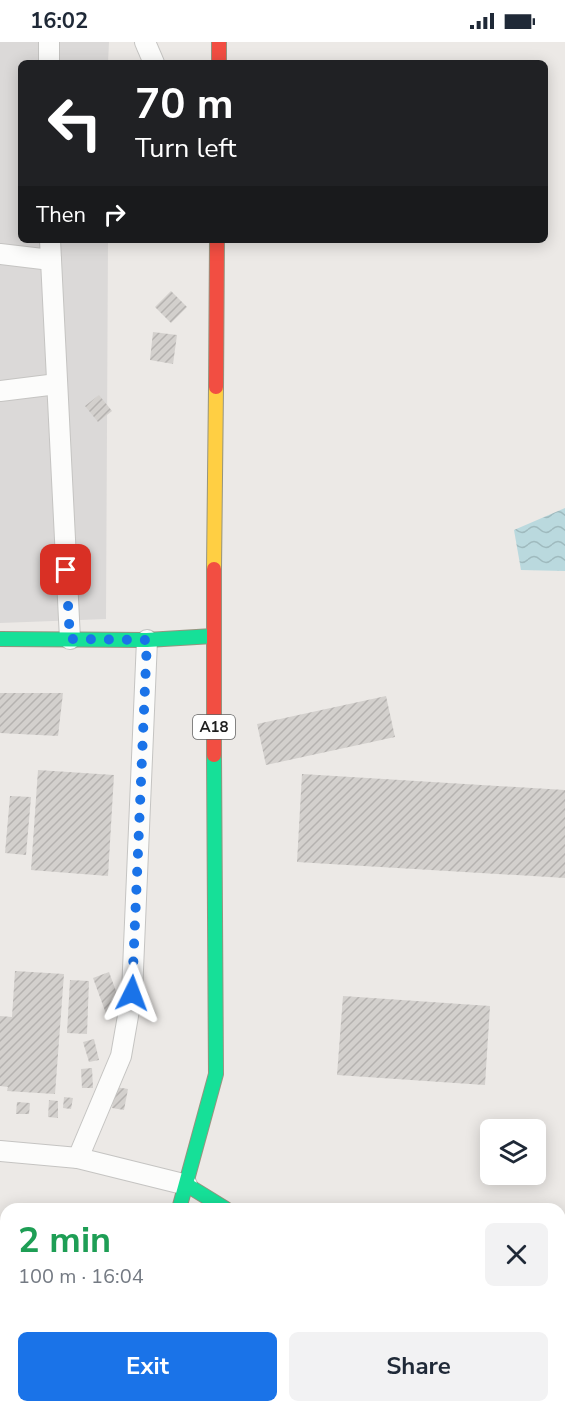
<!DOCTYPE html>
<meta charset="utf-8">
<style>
body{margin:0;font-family:"Nunito Sans",sans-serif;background:#f2f2f3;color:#1f2937;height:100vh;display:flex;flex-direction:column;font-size:22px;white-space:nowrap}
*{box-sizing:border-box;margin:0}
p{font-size:20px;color:#747a83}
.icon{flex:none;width:33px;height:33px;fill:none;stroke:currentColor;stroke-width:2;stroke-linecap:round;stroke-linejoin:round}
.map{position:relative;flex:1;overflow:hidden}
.drawer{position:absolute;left:0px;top:1161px;width:566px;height:210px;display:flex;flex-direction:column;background:#fff;border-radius:18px 18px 0 0;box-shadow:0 3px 15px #0003}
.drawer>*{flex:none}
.banner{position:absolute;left:18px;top:18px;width:530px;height:183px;border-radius:9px;box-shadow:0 3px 15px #0003;background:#202124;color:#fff;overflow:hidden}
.fabs{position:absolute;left:480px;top:1077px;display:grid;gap:12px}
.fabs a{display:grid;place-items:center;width:66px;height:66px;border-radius:9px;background:#fff;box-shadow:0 3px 15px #0003;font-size:30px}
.pin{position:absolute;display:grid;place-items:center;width:51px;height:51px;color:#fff;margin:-26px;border-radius:12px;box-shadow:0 3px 9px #0006}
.me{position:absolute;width:66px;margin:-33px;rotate:3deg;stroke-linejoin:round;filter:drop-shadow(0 0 4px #0008)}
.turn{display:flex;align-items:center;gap:21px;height:126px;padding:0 18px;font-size:27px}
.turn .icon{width:78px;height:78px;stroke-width:2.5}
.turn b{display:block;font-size:42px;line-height:51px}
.then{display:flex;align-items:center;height:57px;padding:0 18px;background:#0003;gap:12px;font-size:22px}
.round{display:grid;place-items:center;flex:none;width:63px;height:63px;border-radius:9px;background:#f2f2f3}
.headline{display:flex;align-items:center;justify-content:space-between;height:102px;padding:0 18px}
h1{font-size:36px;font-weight:700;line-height:45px;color:#1e9e55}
.button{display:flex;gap:12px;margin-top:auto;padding:12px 18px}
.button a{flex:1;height:69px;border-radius:9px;background:#1a73e8;color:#fff;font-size:24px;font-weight:700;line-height:69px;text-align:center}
.button a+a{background:#f2f2f3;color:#1f2937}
.status{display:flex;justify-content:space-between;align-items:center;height:42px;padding:0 30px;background:#fff;direction:ltr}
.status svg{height:16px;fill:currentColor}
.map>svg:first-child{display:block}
</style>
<div class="status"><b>16:02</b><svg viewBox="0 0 49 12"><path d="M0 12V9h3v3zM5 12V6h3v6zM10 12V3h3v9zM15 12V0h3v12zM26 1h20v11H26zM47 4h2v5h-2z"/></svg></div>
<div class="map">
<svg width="565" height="1371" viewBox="0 0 565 1371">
<defs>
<pattern id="water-waves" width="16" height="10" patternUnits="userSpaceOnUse" patternTransform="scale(1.5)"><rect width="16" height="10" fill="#bad9de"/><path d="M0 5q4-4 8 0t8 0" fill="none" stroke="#9fbabe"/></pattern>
<pattern id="building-hatch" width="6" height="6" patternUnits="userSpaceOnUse" patternTransform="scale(1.5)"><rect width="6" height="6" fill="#d3d0cd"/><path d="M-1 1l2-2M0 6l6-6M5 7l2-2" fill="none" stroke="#b5b2b0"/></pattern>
</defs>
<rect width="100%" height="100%" fill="#ece9e6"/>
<path fill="#dbd9d8" d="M0,0H109L108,21H21V198H108L106,577L0,581Z"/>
<path fill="url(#water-waves)" d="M565,466V529L521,528L514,488Z"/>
<g fill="url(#building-hatch)">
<path d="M171,249L187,265L171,281L155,265Z"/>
<path d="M153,290L177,293L173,322L150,318Z"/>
<path d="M99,353L112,369L98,380L85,364Z"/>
<path d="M0,651H63L58,694L0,691Z"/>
<path d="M386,654L395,695L266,723L257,682Z"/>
<path d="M38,728L114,733L108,834L31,828Z"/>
<path d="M302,732L565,748V836L297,820Z"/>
<path d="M10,754L31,755L26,813L5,811Z"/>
<path d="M15,929L64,932L55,1052L7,1049L8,1045L0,1044V974L12,975Z"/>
<path d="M109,930L124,971L108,977L93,936Z"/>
<path d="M70,938L89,939L87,992L67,991Z"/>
<path d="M343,954L490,964L485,1043L337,1033Z"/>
<path d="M94,997L99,1018L89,1020L83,1000Z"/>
<path d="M92,1026L93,1046H82L81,1027Z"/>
<path d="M115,1045L128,1047L124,1068L112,1066Z"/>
<path d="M64,1055L73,1056L71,1067L63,1066Z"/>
<path d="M49,1058L58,1059V1076L48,1075Z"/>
<path d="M17,1060L30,1061L29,1072H16Z"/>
</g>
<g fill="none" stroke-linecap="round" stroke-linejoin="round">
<g stroke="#c5c4c2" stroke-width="22">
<g id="lane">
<path d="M145,0L154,21"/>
<path d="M49,21V0"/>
<path d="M50,198L70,597"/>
<path d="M0,212L51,218"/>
<path d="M0,349L57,342"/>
<path d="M0,1109L78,1116L187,1143"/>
<path d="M78,1116L121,1014L132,951L147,598"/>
</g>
</g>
<g stroke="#c5c4c2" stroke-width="35">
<path id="street" d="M493,1365L500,1371"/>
</g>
<g stroke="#95947f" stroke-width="16">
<g id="fast">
<path d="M0,597L147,598L213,594"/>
<path d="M187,1143L226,1167"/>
<path d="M179,1167L216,1032L214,713"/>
</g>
</g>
<g stroke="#95947f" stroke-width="16">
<g id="slow">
<path d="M214,527L216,345"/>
<path d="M68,1371L71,1365"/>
</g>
</g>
<g stroke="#95947f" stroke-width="16">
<g id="jam">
<path d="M219,0V21"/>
<path d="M216,345L217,198"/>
<path d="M214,527V713"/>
</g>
</g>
<use href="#lane" stroke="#fcfcfb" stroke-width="20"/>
<use href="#street" stroke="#fcfcfb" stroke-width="33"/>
<use href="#fast" stroke="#16e098" stroke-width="14"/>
<use href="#slow" stroke="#ffcf43" stroke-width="14"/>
<use href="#jam" stroke="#f24e42" stroke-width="14"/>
</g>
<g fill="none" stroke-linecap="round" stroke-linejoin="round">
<path stroke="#1a73e8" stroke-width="10" stroke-dasharray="0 18" d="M66,528L70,597L147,598L132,951"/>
</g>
<g text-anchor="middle" stroke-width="4.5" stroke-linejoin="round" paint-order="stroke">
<rect fill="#fff" stroke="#626262" stroke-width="1.5" x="193" y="673" width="42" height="24" rx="4.5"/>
<g font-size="15" font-weight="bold" fill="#1e1e1e">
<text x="214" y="690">A18</text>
</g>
</g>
</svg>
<div class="fabs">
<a><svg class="icon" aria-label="layers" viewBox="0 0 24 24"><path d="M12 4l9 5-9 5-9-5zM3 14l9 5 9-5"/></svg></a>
</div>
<div class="pin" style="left:66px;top:528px;background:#d93025"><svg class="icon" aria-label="arrive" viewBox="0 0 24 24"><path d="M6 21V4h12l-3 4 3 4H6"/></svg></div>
<svg class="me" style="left:132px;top:951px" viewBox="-20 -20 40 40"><path d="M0-17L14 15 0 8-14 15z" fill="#1a73e8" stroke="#fff" stroke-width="4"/></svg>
<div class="banner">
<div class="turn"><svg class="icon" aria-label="left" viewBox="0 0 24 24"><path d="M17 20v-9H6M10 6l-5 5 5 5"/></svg><div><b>70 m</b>Turn left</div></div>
<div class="then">Then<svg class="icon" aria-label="right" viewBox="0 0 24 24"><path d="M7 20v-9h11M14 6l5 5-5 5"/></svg></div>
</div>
<section class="drawer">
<div class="headline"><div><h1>2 min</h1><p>100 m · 16:04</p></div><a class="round"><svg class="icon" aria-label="close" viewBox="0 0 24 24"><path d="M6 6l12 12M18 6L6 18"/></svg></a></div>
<div class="button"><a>Exit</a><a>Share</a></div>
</section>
</div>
